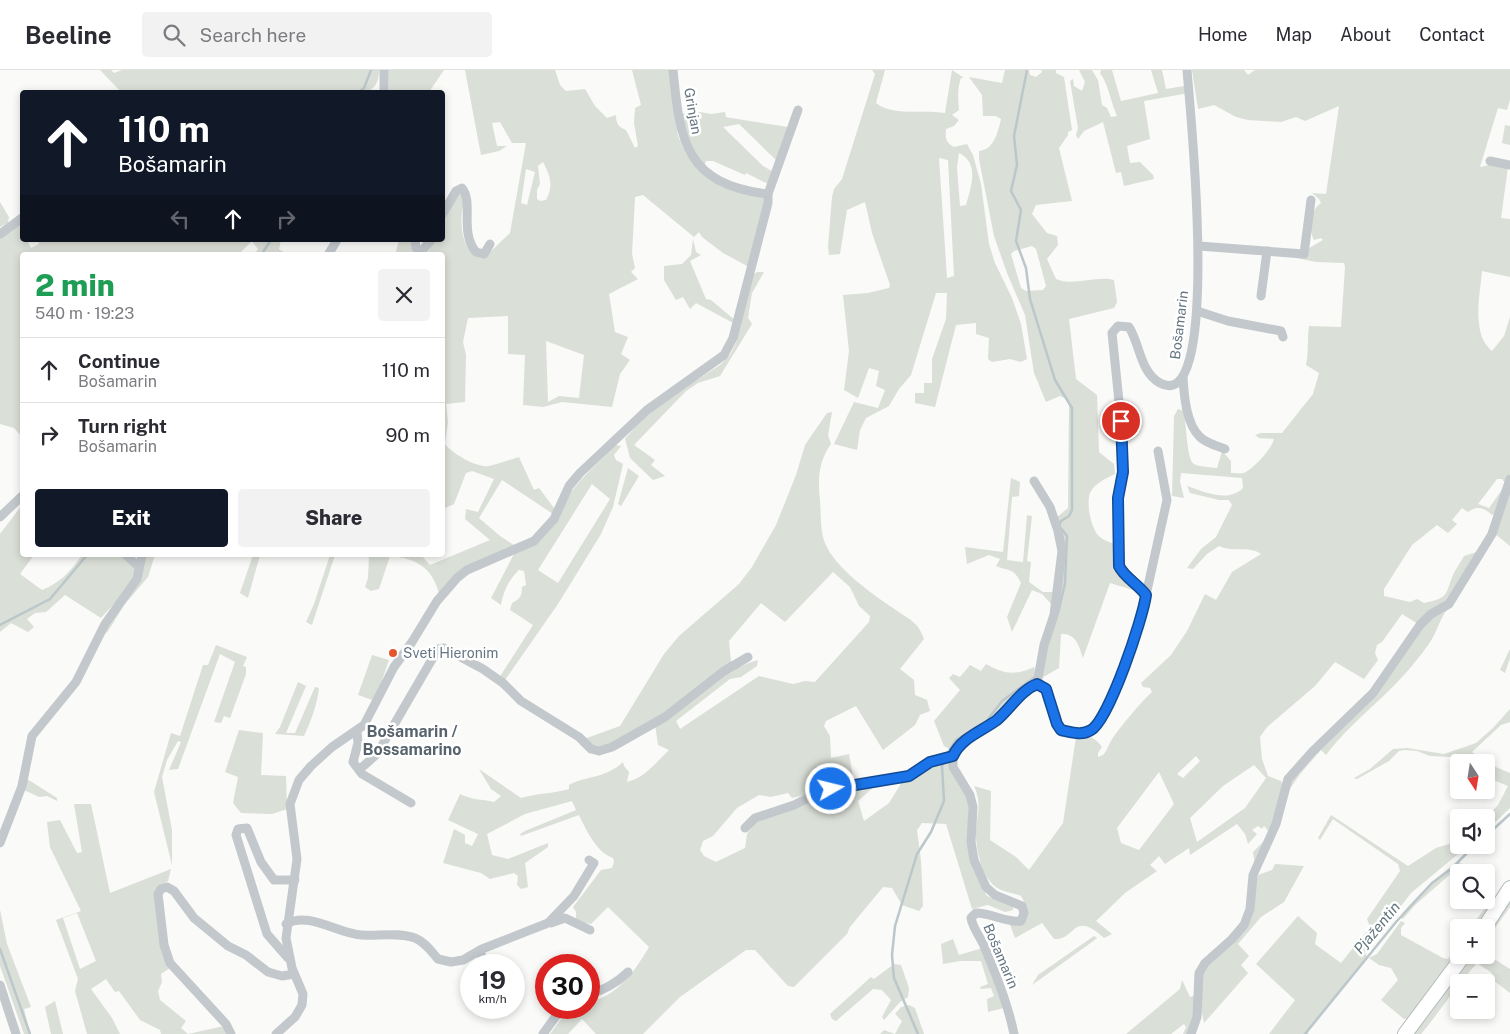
<!DOCTYPE html>
<meta charset="utf-8">
<style>
body{margin:0;font-family:"Public Sans",sans-serif;background:#f2f2f3;color:#2b2b33;height:100vh;display:flex;flex-direction:column;font-size:19px;white-space:nowrap}
*{box-sizing:border-box;margin:0}
p{font-size:16px;color:#7c7c81}
.icon{flex:none;width:28px;height:28px;fill:none;stroke:currentColor;stroke-width:2;stroke-linecap:round;stroke-linejoin:round}
.map{position:relative;flex:1;overflow:hidden}
.panel{position:absolute;left:20px;top:182px;width:425px;height:305px;display:flex;flex-direction:column;background:#fff;border-radius:5px;box-shadow:0 2px 8px #0003}
.panel>*{flex:none}
.hud{position:absolute;left:20px;top:20px;width:425px;height:152px;border-radius:5px;box-shadow:0 2px 8px #0003;background:#111827;color:#fff;overflow:hidden}
.needle{width:32px;rotate:168deg}
.fabs{position:absolute;left:1450px;top:684px;display:grid;gap:10px}
.fabs a{display:grid;place-items:center;width:45px;height:45px;border-radius:5px;background:#fff;box-shadow:0 2px 8px #0003;font-size:25px}
.speed{position:absolute;left:460px;top:884px;display:flex;gap:10px;font-size:25px;font-weight:700;text-align:center}
.speed>*{display:grid;place-content:center;width:65px;height:65px;border-radius:50%;background:#fff;box-shadow:0 2px 8px #0003;line-height:1}
.speed small{font-size:12px;font-weight:400}
.speed .limit{border:8px solid #d22;background:#fff;color:#111}
.pin{position:absolute;display:grid;place-items:center;width:42px;height:42px;color:#fff;margin:-21px;border:2px solid #fff;border-radius:50%;box-shadow:0 1px 5px #0007}
.me{position:absolute;width:55px;margin:-28px;rotate:82deg;stroke-linejoin:round;filter:drop-shadow(0 0 4px #0008)}
.turn{display:flex;align-items:center;gap:18px;height:105px;padding:0 15px;font-size:22px}
.turn .icon{width:65px;height:65px;stroke-width:2.5}
.turn b{display:block;font-size:35px;line-height:42px}
.lanes{display:flex;align-items:center;height:48px;padding:0 15px;background:#0003;justify-content:center;gap:25px;direction:ltr}
.lanes .off{opacity:.35}
.round{display:grid;place-items:center;flex:none;width:52px;height:52px;border-radius:5px;background:#f2f2f3}
.head{display:flex;align-items:center;justify-content:space-between;height:85px;padding:0 15px}
h1{font-size:30px;font-weight:800;line-height:38px;color:#1e9e55}
.action{display:flex;gap:10px;margin-top:auto;padding:10px 15px}
.action a{flex:1;height:58px;border-radius:5px;background:#111827;color:#fff;font-size:20px;font-weight:800;line-height:58px;text-align:center}
.action a+a{background:#f2f2f3;color:#2b2b33}
ul{padding:0;list-style:none}
li{display:flex;align-items:center;gap:15px;height:65px;padding:0 15px;border-top:1px solid #e1e1e2}
li div{flex:1}
li b{display:block;font-size:19px}
li em{font-style:normal}
header{display:flex;align-items:center;gap:30px;box-sizing:border-box;height:70px;padding:0 25px;background:#fff;border-bottom:1px solid #e1e1e2}
header strong{font-size:24px}
nav{display:flex;gap:28px;margin-inline-start:auto;font-size:18px}
.search{width:350px;height:45px;background:#f2f2f3;display:flex;align-items:center;gap:12px;box-sizing:border-box;padding:0 18px;border-radius:5px;color:#7c7c81;font-size:19px}
.map>svg:first-child{display:block}
</style>
<header>
<strong>Beeline</strong>
<div class="search"><svg class="icon" aria-label="search" viewBox="0 0 24 24"><circle cx="10" cy="10" r="6"/><path d="M15 15l6 6"/></svg>Search here</div>
<nav><a>Home</a><a>Map</a><a>About</a><a>Contact</a></nav>
</header>
<div class="map">
<svg width="1510" height="964" viewBox="0 0 1510 964">
<rect width="100%" height="100%" fill="#fafaf8"/>
<g fill="#dadfd7" fill-rule="evenodd">
<path d="M100,0H111L114,3L122,0H379C379,11 376,18 366,22H121Z"/>
<path d="M388,0H444L429,22H389Z"/>
<path d="M465,0H555L560,15L566,21L585,19L595,36L607,48L616,45C616,53 618,57 626,60L635,78L638,76L634,53L635,38L641,35L632,0H670L678,66L686,84L695,96L722,117L763,127L765,130L749,197L723,183L702,167L699,162L694,167L643,125L635,127L632,184L635,198L631,202L638,209L609,224L615,262L628,267L621,284L630,290L620,304L612,337L562,332L543,337L523,335L525,285L508,284V246L468,248L463,272L466,285L465,332L446,334L448,352L445,374C452,383 476,398 489,396C498,394 509,390 519,387L534,420L539,418L554,438L553,444L502,410L479,448L500,466L517,477L483,489L439,524C433,498 416,488 390,486L379,519L371,521L365,517L368,508L369,485H421L430,495L490,470L465,449L466,439L478,442L494,409L472,401L466,403L454,434L443,439L442,185H395L399,170H412L420,184L428,182L434,170H442L443,153L458,122H462L465,128C460,142 458,175 475,183C478,184 483,184 487,185L510,163L526,73H512L500,52L492,53L497,76H507L499,81L481,85ZM543,92C550,105 554,116 546,130L540,131L537,129V120L540,114L538,96ZM526,99L535,102L527,135L521,133ZM546,271L584,285L579,328L559,326L548,332Z"/>
<path d="M872,0H885L876,33C894,47 922,39 945,43L952,0L964,8H961C957,19 958,30 959,40L952,45L959,50L954,56L946,59C945,68 946,73 954,77L967,74L973,85L981,114L989,174L995,193L1012,228L1021,254L1027,289L1021,292L1010,289L992,292L988,289L989,268L976,264V253L956,255L935,337L915,333V323H924V313H932V289L946,249L947,223H936L911,305L899,319L889,336L866,348L860,360L857,380L834,374L854,332L878,338L885,320L876,316L879,301L869,298L858,328L844,320L849,281L843,225L868,223L889,218L890,215L872,163L865,132L847,140L840,184L829,185L828,177L832,127L834,119L842,109L875,4ZM959,83C980,93 971,117 966,135L960,136L957,97ZM939,88L948,90L954,206L947,208Z"/>
<path d="M1005,0H1029L1030,5L1036,7L1042,2L1041,0H1056V3L1064,7L1072,60L1068,62V65L1059,78L1072,131L1036,135L1032,144L1047,163L1057,166L1058,175L1047,189L1056,209C1074,217 1095,205 1114,210L1117,232L1114,238L1069,249L1076,309L1097,325L1099,382L1114,394L1115,404C1105,409 1095,413 1090,423C1086,434 1091,461 1101,468C1105,471 1112,473 1116,474L1120,505L1134,517L1133,520L1110,513L1083,588C1079,576 1076,563 1061,564L1059,598L1040,609L1060,522L1056,448L1068,438L1069,335L1067,329L1060,326L1046,332L1034,303L1025,245L1007,203L994,166L979,89V81C994,80 998,62 1001,49L996,46H983L982,25L969,7L1002,13ZM1032,176L1036,179L1046,216L1043,220L1026,221L1021,218L1011,184L1014,181Z"/>
<path d="M1079,0H1092L1098,10L1102,35L1107,38L1111,47L1117,46C1112,35 1107,10 1100,4L1101,0H1112L1121,31L1158,23L1151,0H1162L1166,19L1184,16L1189,23L1144,31L1150,69L1127,76L1130,93L1140,92L1153,105L1154,109L1124,116L1121,102L1116,103L1103,52L1084,61L1078,69L1076,65L1078,58L1070,11L1073,9L1074,16L1082,21L1085,12Z"/>
<path d="M1192,0H1244L1248,5L1255,0H1510V30L1507,40L1498,38L1480,97L1493,94L1508,97L1501,148L1510,149V207L1482,201C1480,225 1471,264 1492,281L1504,266L1510,247V405L1496,443L1492,445C1484,438 1478,435 1468,442L1462,438L1452,450L1457,454L1448,463L1437,455L1412,475L1384,519V526L1410,532L1417,529L1424,533C1449,528 1445,525 1453,505C1456,498 1461,492 1464,486L1480,481L1448,532L1430,543L1418,554L1402,544L1382,572L1377,575L1375,583L1378,590L1364,609L1335,592L1315,616L1267,657L1260,667L1262,689L1268,706L1281,711L1284,717L1272,765L1255,795L1253,782L1271,764L1264,756L1262,759L1258,756L1252,760L1257,764L1248,774L1245,764L1237,754L1190,785L1189,778L1165,794L1159,786L1150,795L1157,801L1125,823L1096,851L1112,864L1104,868C1072,839 1076,871 1054,869L1042,853L1015,868L1010,855L1018,854C1027,845 1028,837 1021,826C1014,823 1002,822 996,817C982,807 976,781 976,764C976,745 983,736 974,716L991,721L990,770L1016,787L1029,800L1063,753L1076,667C1088,665 1094,666 1102,677L1098,683V687L1103,685C1107,681 1108,676 1111,671C1118,659 1142,631 1152,622L1150,618L1143,617L1141,613L1171,585L1187,561L1205,524L1216,530L1232,502L1261,484C1248,475 1233,483 1219,476L1207,484L1193,499L1187,498L1201,479L1216,467L1232,435L1229,430H1219L1190,423L1187,416C1205,422 1228,433 1243,418L1242,408L1181,403L1180,411L1184,428L1172,426L1174,346L1178,339L1183,341C1187,352 1186,389 1194,394C1199,397 1210,397 1217,398L1222,381L1231,391V403C1235,403 1241,404 1244,403C1254,398 1271,380 1274,369L1259,368L1255,365L1261,363H1282L1313,324L1319,303L1306,295C1309,281 1307,270 1309,256L1341,257L1345,197L1344,193L1316,192L1296,188L1306,186L1309,178L1323,170L1321,168L1314,170C1308,159 1310,140 1321,133L1319,129L1312,123L1326,124L1339,36L1305,51L1296,47L1281,52L1248,50L1236,47L1214,35L1198,39ZM1497,409H1502L1506,414L1489,438L1478,434ZM1196,686L1200,691L1183,708L1177,704ZM1254,695L1266,708L1245,738L1197,772L1190,748L1223,716ZM1159,702L1174,734L1139,780L1121,773L1117,758Z"/>
<path d="M700,42L711,44L725,42L726,47L731,48L788,57L776,90L739,54L723,57L763,96L772,101L768,114L746,103L745,105L713,91H706L704,96L688,74L681,44Z"/>
<path d="M1505,55L1510,56V75L1502,73Z"/>
<path d="M0,132L9,147L8,153L0,157Z"/>
<path d="M22,147V170H27L31,178L39,174L38,170H281L279,179L288,185H254L258,179L252,171L238,185H22V367L14,358L0,354V163Z"/>
<path d="M693,169L696,182L701,185L690,191L706,229L711,230L736,251L735,254L696,233L690,239L683,227L676,230L664,210V196L682,194L691,185Z"/>
<path d="M757,202H764L752,223L748,248L752,254L720,306L698,313L686,321L634,375L655,390L651,395L665,406L653,410L630,388L625,369L650,340L720,295L730,285L736,273L753,205Z"/>
<path d="M832,342L828,365L831,374C818,392 818,409 820,431C821,444 820,461 825,473C835,498 872,524 893,538C908,549 918,551 924,569L900,599L914,610L915,625L927,630L930,641L920,645L915,655L883,680L856,636L826,651L824,656L830,666L831,688L849,684L854,713L792,728L788,723L771,727L759,725L737,738L713,766L703,771L700,780L704,786L716,792L745,778L747,764L756,752L822,723L876,715L858,731L864,751L889,733L902,712L941,688L948,686L969,729L968,780L977,807L987,826L1013,836V840L1005,842L988,835L972,839L946,754L922,753L917,760L921,790L923,836L919,841L902,835L892,818L883,817L850,857L847,864L794,917L788,916L755,880H746L680,927L643,964H596L582,949L568,964H550C564,946 564,938 589,938V932C619,925 634,902 649,877L608,837L591,854L576,851V842L573,837L601,800L612,798L614,792L613,788C597,783 586,760 579,745L521,766L520,764L525,761L576,740L572,731L525,744L487,764L492,785L508,789L548,773V777L525,793L528,817L521,819L517,815L518,806L514,803L490,809L481,803L443,793L454,759L465,765V773L472,776L478,764L448,750L460,724C472,730 481,729 494,732L501,726L491,719L479,699L521,728C537,723 553,724 569,719V715C588,705 605,709 623,692L624,696L629,702L627,712C646,707 656,692 669,680L658,675L655,654C687,632 720,601 758,590L757,596L741,607L730,609L676,651L680,659L759,606L793,614L805,611L815,612L869,552L870,546L859,536L850,517L833,502L785,552L761,533L729,571L731,592C694,622 639,671 593,678L584,669L620,656L664,584L679,566L739,514L752,497L776,455L796,405L805,375L827,343Z"/>
<path d="M615,375L621,376L614,385L616,390L623,394L613,437L601,464L558,534L505,610L499,608L533,555L510,540L512,533C520,529 522,526 522,517L526,515L524,501L519,500C508,511 504,520 501,535L491,528L514,484C532,477 550,462 560,444C565,435 568,425 575,417C587,402 602,390 615,375ZM592,414L610,429L558,513L538,500Z"/>
<path d="M628,398L639,406L621,436L618,434Z"/>
<path d="M1011,408L1020,412L1019,426L1012,427L1007,490L1023,492L1027,445L1032,446L1027,491L1031,492L1029,512L1043,522H1054L1052,535L1042,524L1032,520L1012,562L1007,547L1021,513C1013,497 1010,502 996,496L1000,489L989,485L967,494L965,477L1003,482Z"/>
<path d="M1510,418V476L1494,463Z"/>
<path d="M22,435V485H34L20,504L42,520C60,513 71,501 82,485H126C129,489 134,494 135,498C138,511 109,539 101,548L65,525L46,542L35,543L27,549L34,557L28,562L11,553L0,562V464Z"/>
<path d="M146,485H155L148,507L125,534L108,561L100,568Z"/>
<path d="M253,485H260L248,528L240,523Z"/>
<path d="M330,485H335L312,555L306,552L314,534Z"/>
<path d="M1451,535C1441,545 1439,557 1432,569C1426,579 1418,588 1411,597C1383,630 1352,651 1326,685L1321,680L1300,704L1289,720L1293,706L1354,646L1421,555Z"/>
<path d="M216,575L247,587L243,596L246,597V604L230,648L224,646L221,653L214,652L235,592L220,584L178,699L169,700L181,672L178,671L167,690L162,707L172,760V795L154,722L171,663L180,666L203,595H208Z"/>
<path d="M1510,579V588L1505,603L1500,600Z"/>
<path d="M372,585L389,590L375,631L358,625Z"/>
<path d="M986,594C1004,604 1015,606 1034,597L1037,610L994,650L969,663L950,679L944,676L934,651L960,620L949,608L953,604L960,607L970,595L981,601Z"/>
<path d="M298,612L306,616L286,663H295L315,617L319,618C317,635 311,651 304,666L275,664L280,657Z"/>
<path d="M1510,639V652L1501,655L1472,682L1491,695L1510,703V738L1486,761V747L1498,735L1508,716L1486,707V692H1460L1450,687L1430,686L1417,681L1405,680L1399,681L1389,691L1357,709L1354,708L1370,699L1393,679L1407,678L1444,684L1476,673L1493,658Z"/>
<path d="M239,660L263,663L261,705L286,706L287,739L272,744L241,743L233,733L238,707L225,702Z"/>
<path d="M24,707L57,728V731L47,726L39,727L22,719Z"/>
<path d="M74,734H91L110,823L171,799L168,811L158,817L170,898L161,904L162,912L158,921L160,930L186,951L181,958L188,964L224,956L226,964H161L160,960L140,950L119,921L115,922L106,909L91,919L112,948L120,964H87L75,921L78,909L56,850L81,841L50,777L47,752L60,750L77,783L82,782ZM77,843L96,891L80,899L63,848Z"/>
<path d="M1331,745L1408,796L1436,778L1459,771V775H1469L1411,823L1365,883L1367,886L1307,962L1309,964H1269L1295,930L1256,894L1298,846L1317,863L1315,874L1341,893L1370,857L1367,849L1400,801L1398,794L1333,749L1320,770L1318,768Z"/>
<path d="M1458,792L1462,794L1415,835L1403,849L1401,848C1402,839 1448,796 1458,792Z"/>
<path d="M1275,794L1304,796L1284,832L1261,847L1238,874L1249,886L1241,895L1248,903L1204,953L1201,938V905L1206,896L1243,860L1258,805L1272,800Z"/>
<path d="M1491,830L1495,832L1478,857L1470,858Z"/>
<path d="M1507,832L1510,833V837L1486,871V861Z"/>
<path d="M0,840L7,874L31,937L24,939L30,964H24L0,896Z"/>
<path d="M1401,851L1405,853L1401,858V865L1443,888L1448,889L1459,873V884L1410,948L1404,949L1381,930L1398,910L1391,898L1379,895L1369,888L1377,884Z"/>
<path d="M1094,866L1097,868L1092,872L1032,915L1038,905Z"/>
<path d="M953,869L959,885L986,877L1004,938L988,942L987,929L994,926L991,918L981,919L980,917L988,914L981,891H960L943,894L941,874Z"/>
<path d="M1486,884L1510,899V923L1489,907L1492,903L1477,893C1457,915 1441,940 1421,964H1410L1470,885Z"/>
<path d="M894,894L901,895L909,918L908,927L900,932L884,950L882,947L891,930L882,920L873,919L836,951L832,949L830,944L871,907L874,909Z"/>
<path d="M1182,910L1190,927L1195,925L1196,934L1189,964H1183L1186,957L1184,954L1171,964H1126L1180,919Z"/>
<path d="M55,931L63,964H51L45,937Z"/>
<path d="M909,935L915,938L924,964H880L884,960L895,964L902,951L895,944L901,937Z"/>
</g>
<g fill="none" stroke-linecap="round" stroke-linejoin="round">
<g stroke="#bbc7cb" stroke-width="2.5">
<path d="M1027,0L1014,66L1017,95L1011,121L1021,140L1016,171L1026,198L1030,229L1055,310L1072,338V440L1069,446L1061,451L1059,456L1067,466L1065,513L1058,543"/>
<path d="M359,22L364,18L371,0"/>
<path d="M261,185L271,170"/>
<path d="M0,555L50,529L87,485"/>
<path d="M986,652L1002,631L1035,607"/>
<path d="M947,684L956,670L981,655"/>
<path d="M1486,766L1510,744"/>
<path d="M0,879L30,964"/>
<path d="M918,964L894,908L892,885L895,856L917,784L931,762L944,731L942,696L945,690"/>
<path d="M1305,964L1396,852L1432,813L1451,799L1475,775"/>
</g>
<g stroke="#b5babe" stroke-width="16">
<g id="primary">
<path d="M1484,858L1510,818"/>
<path d="M1405,964L1464,885"/>
</g>
</g>
<g stroke="#c3c8cc" stroke-width="9">
<path d="M384,0V22"/>
<path d="M673,0C680,73 686,114 768,124"/>
<path d="M1490,91L1510,95"/>
<path d="M442,145L456,121L462,118C474,133 459,161 476,182L484,184L490,174"/>
<path d="M0,164L22,148"/>
<path d="M415,170L416,178L421,182L431,170"/>
<path d="M1199,176L1304,184L1311,130"/>
<path d="M328,185L337,170"/>
<path d="M1261,226L1267,181"/>
<path d="M1197,241L1228,251L1281,261L1283,267"/>
<path d="M1183,307C1184,325 1186,354 1200,367C1206,373 1217,376 1225,379"/>
<path d="M1034,411L1050,437L1058,461L1062,481L1054,545L1044,575L1037,614"/>
<path d="M0,447L22,426"/>
<path d="M126,485L138,496"/>
<path d="M1146,525L1167,430L1158,381"/>
<path d="M357,662L358,673L353,692L362,704L411,733"/>
<path d="M359,700L377,684L438,579L444,578L483,599L503,613L521,631L579,667L591,679L599,681L612,677L665,647L724,601L748,587"/>
<path d="M745,758L755,748L794,735L822,721L909,706L930,692L953,685"/>
<path d="M0,773L22,716L32,666L76,612L105,554L137,509L142,485"/>
<path d="M551,853L565,848L590,860"/>
<path d="M286,854C309,841 336,863 361,865C378,866 399,862 415,868C425,872 431,881 438,889L451,892L463,890L482,879L548,853L574,826L594,793L589,790"/>
<path d="M479,881L487,895"/>
<path d="M288,888L267,864L236,765L238,759L247,758L261,792L274,810H295"/>
<path d="M0,915L16,964"/>
<path d="M589,925C604,919 616,914 628,902"/>
<path d="M231,964L226,954L170,893L164,875L159,832L158,824L161,819L167,817L174,821L194,848L228,876L246,885L268,902L282,906L294,904"/>
<path d="M276,964L295,947L302,935L303,924L292,898L286,868L297,789L290,734L299,710L311,696L332,677L364,655L394,597L412,572L437,531L457,508L467,500L534,471L554,449L569,416L580,403L647,340L724,285L733,268L768,133V124L798,40"/>
<path d="M543,964L556,946L568,938"/>
<path d="M1014,964C1008,934 996,904 984,876C980,866 973,859 971,848L976,843C992,843 1006,853 1021,851L1024,843L1022,836L995,825L986,817L974,790L971,772L973,737L970,725L953,697V685L957,676L997,649L1029,617L1037,614L1046,619L1057,654L1061,660C1071,662 1082,666 1091,660C1109,650 1143,548 1146,525C1138,514 1125,508 1119,495L1118,428L1123,401L1121,351L1112,263L1118,256L1129,257C1140,274 1140,302 1160,313C1223,348 1189,29 1187,0"/>
<path d="M1191,964L1197,947L1199,903L1205,893L1232,869L1244,855L1250,839L1253,805L1276,754L1288,709L1312,682L1373,623L1420,555L1431,544L1449,534L1492,464L1510,409"/>
</g>
<use href="#primary" stroke="#fff" stroke-width="14"/>
</g>
<g fill="none" stroke-linecap="round" stroke-linejoin="round">
<g stroke="#114b97" stroke-width="12">
<path id="route" d="M831,719L909,706L930,692L953,686C961,668 982,661 997,650C1011,638 1020,621 1037,614L1046,619L1057,654L1061,660C1071,662 1082,666 1091,660C1109,650 1143,548 1146,525C1138,514 1124,507 1119,496L1118,428L1123,402L1121,351"/>
</g>
<use href="#route" stroke="#1a73e8" stroke-width="9"/>
</g>
<circle fill="#e4572e" stroke="#fff" stroke-width="2" cx="393" cy="583" r="5"/>
<g text-anchor="middle" stroke-width="5" stroke-linejoin="round" paint-order="stroke">
<g font-size="14" fill="#657683" stroke="#fff">
<text transform="translate(693 41) rotate(80)" y="5">Grinjan</text>
<text transform="translate(1179 255) rotate(-83)" y="5">Bošamarin</text>
<text transform="translate(1001 886) rotate(67)" y="5">Bošamarin</text>
</g>
<g font-size="14" fill="#657683" stroke="#fff" text-anchor="start">
<text x="403" y="588">Sveti Hieronim</text>
</g>
<g font-size="15" font-style="italic" fill="#60757c" stroke="#fff">
<text transform="translate(1377 858) rotate(-50)" y="5">Pjažentin</text>
</g>
<g font-size="16" font-weight="bold" fill="#57646e" stroke="#fff">
<text x="412" y="667">Bošamarin /<tspan x="412" dy="18">Bossamarino</tspan></text>
</g>
</g>
</svg>
<div class="fabs">
<a><svg class="needle" viewBox="-14 -14 28 28"><path d="M0-13l5 13h-10z" fill="#e53935"/><path d="M0 13l5-13h-10z" fill="#7c7c81"/></svg></a>
<a><svg class="icon" aria-label="sound" viewBox="0 0 24 24"><path d="M4 9h4l5-4v14l-5-4H4zM17 9q2 3 0 6"/></svg></a>
<a><svg class="icon" aria-label="search" viewBox="0 0 24 24"><circle cx="10" cy="10" r="6"/><path d="M15 15l6 6"/></svg></a>
<a>+</a>
<a>−</a>
</div>
<div class="speed"><div>19<small>km/h</small></div><div class="limit">30</div></div>
<div class="pin" style="left:1121px;top:351px;background:#d93025"><svg class="icon" aria-label="arrive" viewBox="0 0 24 24"><path d="M6 21V4h12l-3 4 3 4H6"/></svg></div>
<svg class="me" style="left:831px;top:719px" viewBox="-20 -20 40 40"><circle r="17" fill="#1a73e8" stroke="#fff" stroke-width="3"/><path d="M0-11L8 9 0 5-8 9z" fill="#fff"/></svg>
<div class="hud">
<div class="turn"><svg class="icon" aria-label="ahead" viewBox="0 0 24 24"><path d="M12 20V5M6 11l6-6 6 6"/></svg><div><b>110 m</b>Bošamarin</div></div>
<div class="lanes"><svg class="icon off" aria-label="left" viewBox="0 0 24 24"><path d="M17 20v-9H6M10 6l-5 5 5 5"/></svg><svg class="icon" aria-label="ahead" viewBox="0 0 24 24"><path d="M12 20V5M6 11l6-6 6 6"/></svg><svg class="icon off" aria-label="right" viewBox="0 0 24 24"><path d="M7 20v-9h11M14 6l5 5-5 5"/></svg></div>
</div>
<section class="panel">
<div class="head"><div><h1>2 min</h1><p>540 m · 19:23</p></div><a class="round"><svg class="icon" aria-label="close" viewBox="0 0 24 24"><path d="M6 6l12 12M18 6L6 18"/></svg></a></div>
<ul>
<li><svg class="icon" aria-label="ahead" viewBox="0 0 24 24"><path d="M12 20V5M6 11l6-6 6 6"/></svg><div><b>Continue</b><p>Bošamarin</p></div><em>110 m</em></li>
<li><svg class="icon" aria-label="right" viewBox="0 0 24 24"><path d="M7 20v-9h11M14 6l5 5-5 5"/></svg><div><b>Turn right</b><p>Bošamarin</p></div><em>90 m</em></li>
</ul>
<div class="action"><a>Exit</a><a>Share</a></div>
</section>
</div>
